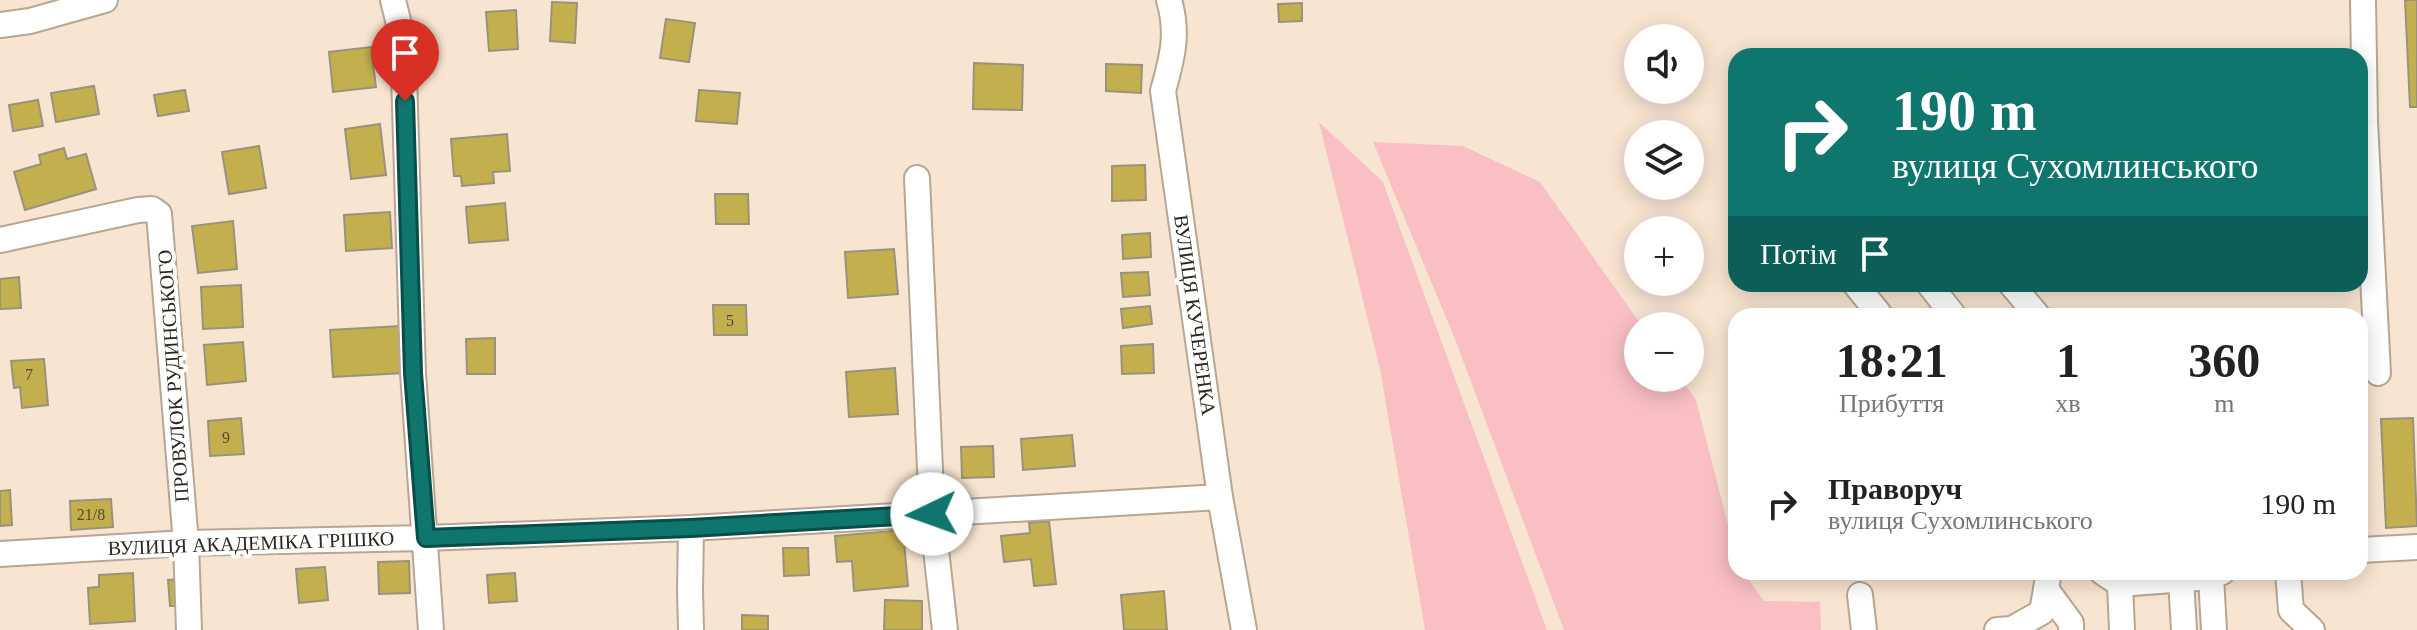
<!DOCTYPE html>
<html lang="uk">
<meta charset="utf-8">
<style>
body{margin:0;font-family:Georgia,serif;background:#f2f2f2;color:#222;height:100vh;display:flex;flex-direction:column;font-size:30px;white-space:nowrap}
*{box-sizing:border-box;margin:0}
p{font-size:26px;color:#767676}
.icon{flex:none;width:44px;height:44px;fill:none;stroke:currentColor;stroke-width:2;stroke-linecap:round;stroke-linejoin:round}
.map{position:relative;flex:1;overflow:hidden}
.sheet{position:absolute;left:1728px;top:308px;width:640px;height:272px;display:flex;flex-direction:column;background:#fff;border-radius:24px;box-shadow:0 4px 20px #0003}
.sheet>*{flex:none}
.top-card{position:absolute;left:1728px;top:48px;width:640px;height:244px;border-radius:24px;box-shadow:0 4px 20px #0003;background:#0f766e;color:#fff;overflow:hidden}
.tools{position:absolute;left:1624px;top:24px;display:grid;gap:16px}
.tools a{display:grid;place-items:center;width:80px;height:80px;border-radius:50%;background:#fff;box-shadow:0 4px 20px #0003;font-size:40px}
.pin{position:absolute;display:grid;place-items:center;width:68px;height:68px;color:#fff;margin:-82px -34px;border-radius:50% 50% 50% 0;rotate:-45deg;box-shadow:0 0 8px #0007}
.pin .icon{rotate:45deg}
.me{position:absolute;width:88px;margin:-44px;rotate:267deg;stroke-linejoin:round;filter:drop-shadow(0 0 6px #0008)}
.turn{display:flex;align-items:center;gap:28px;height:168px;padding:0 32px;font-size:36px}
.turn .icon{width:104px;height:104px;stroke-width:2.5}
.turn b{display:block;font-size:56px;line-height:68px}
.then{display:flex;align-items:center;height:76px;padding:0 32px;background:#0003;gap:16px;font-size:30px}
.eta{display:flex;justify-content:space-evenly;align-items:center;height:136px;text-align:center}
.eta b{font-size:48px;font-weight:800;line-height:56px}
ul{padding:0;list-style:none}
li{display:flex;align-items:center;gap:24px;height:120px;padding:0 32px}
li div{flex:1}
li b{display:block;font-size:30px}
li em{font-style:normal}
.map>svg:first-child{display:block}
</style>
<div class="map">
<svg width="2417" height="630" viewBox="0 0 2417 630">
<rect width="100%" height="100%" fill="#f8e5d1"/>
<g fill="#f9bfc2">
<path d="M1319,122L1383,182L1547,630H1425L1380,369Z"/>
<path d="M1373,142L1463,146L1540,182L1642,326H1638V378H1680L1696,400L1736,556V572H1743L1764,601L1820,602L1821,630H1564L1455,339Z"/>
</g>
<g fill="#c4af4f" stroke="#98937b" stroke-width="2">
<path d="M2405,0H2417V107H2410Z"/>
<path d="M552,2L577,3L575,43L550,41Z"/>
<path d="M1302,3V21L1279,22L1278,4Z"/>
<path d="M516,10L518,49L489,51L486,12Z"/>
<path d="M666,19L695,23L689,62L660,58Z"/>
<path d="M371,47L376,87L333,92L329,52Z"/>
<path d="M974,63L1023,65L1022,110L973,109Z"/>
<path d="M1106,64L1142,65L1141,93L1106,91Z"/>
<path d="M94,86L99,114L56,122L51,93Z"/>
<path d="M185,90L189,111L158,116L154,95Z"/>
<path d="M699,90L740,93L737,124L696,121Z"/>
<path d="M38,100L43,126L13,131L9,105Z"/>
<path d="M380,124L386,175L351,179L345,129Z"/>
<path d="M507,134L510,171L493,172L494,183L462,186L461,176H454L451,139Z"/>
<path d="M259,146L266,188L229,194L222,152Z"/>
<path d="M64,148L67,159L86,154L96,189L25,210L14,172L41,164L39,155Z"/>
<path d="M1145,165L1146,200L1112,201V166Z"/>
<path d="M715,194H748L749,224H716Z"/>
<path d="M505,203L508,240L469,243L466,207Z"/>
<path d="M390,212L392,248L346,251L344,215Z"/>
<path d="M233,221L237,269L198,273L192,226Z"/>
<path d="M1150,233L1151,257L1123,259L1122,235Z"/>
<path d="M894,249L898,294L848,298L845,252Z"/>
<path d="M1148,272L1150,295L1123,297L1121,273Z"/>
<path d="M19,277L21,308L0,309V279Z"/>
<path d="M241,285L243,327L203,329L201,287Z"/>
<path d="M713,305H746L747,335H714Z"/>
<path d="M1150,306L1152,324L1123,328L1121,309Z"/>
<path d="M400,326L404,373L333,377L330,330Z"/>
<path d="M495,338V374H467L466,339Z"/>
<path d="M243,342L246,381L207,385L204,345Z"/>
<path d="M1153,344L1154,373L1122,374L1121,346Z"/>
<path d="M44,359L48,405L22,408L20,387L14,388L11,361Z"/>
<path d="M895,368L898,414L849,417L846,372Z"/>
<path d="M241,418L244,454L210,456L208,421Z"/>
<path d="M2413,418L2417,526L2386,528L2381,419Z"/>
<path d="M1072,435L1075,466L1023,470L1021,439Z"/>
<path d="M993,446L994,477L962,478L961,447Z"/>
<path d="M10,490L12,525L0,526V491Z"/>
<path d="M111,499L113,527L71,530L70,501Z"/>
<path d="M1049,521L1056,584L1034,586L1031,559L1004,562L1001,536L1030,533L1029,523Z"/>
<path d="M903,530L908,586L854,591L852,561L837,562L835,536Z"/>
<path d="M783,548H808L809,575L784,576Z"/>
<path d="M409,561L410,593L379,594L378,562Z"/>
<path d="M325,567L328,600L299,603L296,569Z"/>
<path d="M133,573L135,621L90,624L88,588L99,587V575Z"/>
<path d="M515,573L517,601L489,603L487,575Z"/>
<path d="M182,579L183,606H170L168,580Z"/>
<path d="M1164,591L1167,630H1124L1121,595Z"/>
<path d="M885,600L922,601V630H884Z"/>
<path d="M742,615L768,616V630H742Z"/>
</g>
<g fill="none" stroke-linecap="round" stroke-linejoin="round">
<g stroke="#b8a693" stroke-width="28">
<g id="minor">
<path d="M393,0L403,41L413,373L431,630"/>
<path d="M1169,0C1179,34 1172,58 1163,91L1220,497L1244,630"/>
<path d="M2363,0L2365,122L2378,373"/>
<path d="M0,25L30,21L105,0"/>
<path d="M917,178L932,514L945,630"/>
<path d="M0,240L138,210L152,209L159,214L186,543L189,630"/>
<path d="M1855,284L1881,316"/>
<path d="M1929,284L1954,316"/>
<path d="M2011,284L2038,316"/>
<path d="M691,528L690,591L691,630"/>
<path d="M2360,550L2417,547"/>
<path d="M0,554L186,543L426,538L691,528L1220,497"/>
<path d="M2102,572L2120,584L2211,577L2222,572"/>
<path d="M2288,572L2291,610L2312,630"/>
<path d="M2211,577L2214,630"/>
<path d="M2181,580L2184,630"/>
<path d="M2120,584L2122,630"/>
<path d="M2046,589L2071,623V630"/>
<path d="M1860,595L1864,630"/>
<path d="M1997,630L2012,629L2042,612L2049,572"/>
</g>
</g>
<use href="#minor" stroke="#fff" stroke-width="24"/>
</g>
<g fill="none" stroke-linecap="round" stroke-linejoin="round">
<g stroke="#0a4d48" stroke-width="20">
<path id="route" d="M405,101L413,373L426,538L691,528L932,514"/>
</g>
<use href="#route" stroke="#0f766e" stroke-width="14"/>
</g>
<g text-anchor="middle" stroke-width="8" stroke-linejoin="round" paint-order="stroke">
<g font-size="16" fill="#54492b">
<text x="730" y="326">5</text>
<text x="29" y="380">7</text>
<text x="226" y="443">9</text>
<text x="91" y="520">21/8</text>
</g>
<g font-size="20" fill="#2e271f" stroke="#fff">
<text transform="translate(1195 315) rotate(82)" y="7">ВУЛИЦЯ КУЧЕРЕНКА</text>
<text transform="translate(173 376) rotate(-94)" y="7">ПРОВУЛОК РУДИНСЬКОГО</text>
<text transform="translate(251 543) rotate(-2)" y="7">ВУЛИЦЯ АКАДЕМІКА ГРІШКО</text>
</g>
</g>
</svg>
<div class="tools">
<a><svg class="icon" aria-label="sound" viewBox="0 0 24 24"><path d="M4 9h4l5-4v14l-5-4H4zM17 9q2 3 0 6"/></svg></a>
<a><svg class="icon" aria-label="layers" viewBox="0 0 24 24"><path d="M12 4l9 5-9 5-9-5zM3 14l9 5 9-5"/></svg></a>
<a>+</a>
<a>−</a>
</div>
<div class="pin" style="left:405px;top:101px;background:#d93025"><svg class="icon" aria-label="arrive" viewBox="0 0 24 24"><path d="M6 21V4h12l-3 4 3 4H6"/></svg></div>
<svg class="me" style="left:932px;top:514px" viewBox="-20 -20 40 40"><circle r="19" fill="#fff"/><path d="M0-13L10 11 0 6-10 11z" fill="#0f766e"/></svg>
<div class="top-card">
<div class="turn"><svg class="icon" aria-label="right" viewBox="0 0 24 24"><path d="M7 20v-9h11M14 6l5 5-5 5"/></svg><div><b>190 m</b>вулиця Сухомлинського</div></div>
<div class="then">Потім<svg class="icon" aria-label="arrive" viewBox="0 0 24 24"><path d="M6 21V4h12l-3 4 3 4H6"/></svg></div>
</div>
<section class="sheet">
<div class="eta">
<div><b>18:21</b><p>Прибуття</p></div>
<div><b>1</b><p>хв</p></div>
<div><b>360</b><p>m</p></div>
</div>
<ul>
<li><svg class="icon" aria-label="right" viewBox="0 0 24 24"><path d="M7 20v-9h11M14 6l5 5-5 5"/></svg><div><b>Праворуч</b><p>вулиця Сухомлинського</p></div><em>190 m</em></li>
</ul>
</section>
</div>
